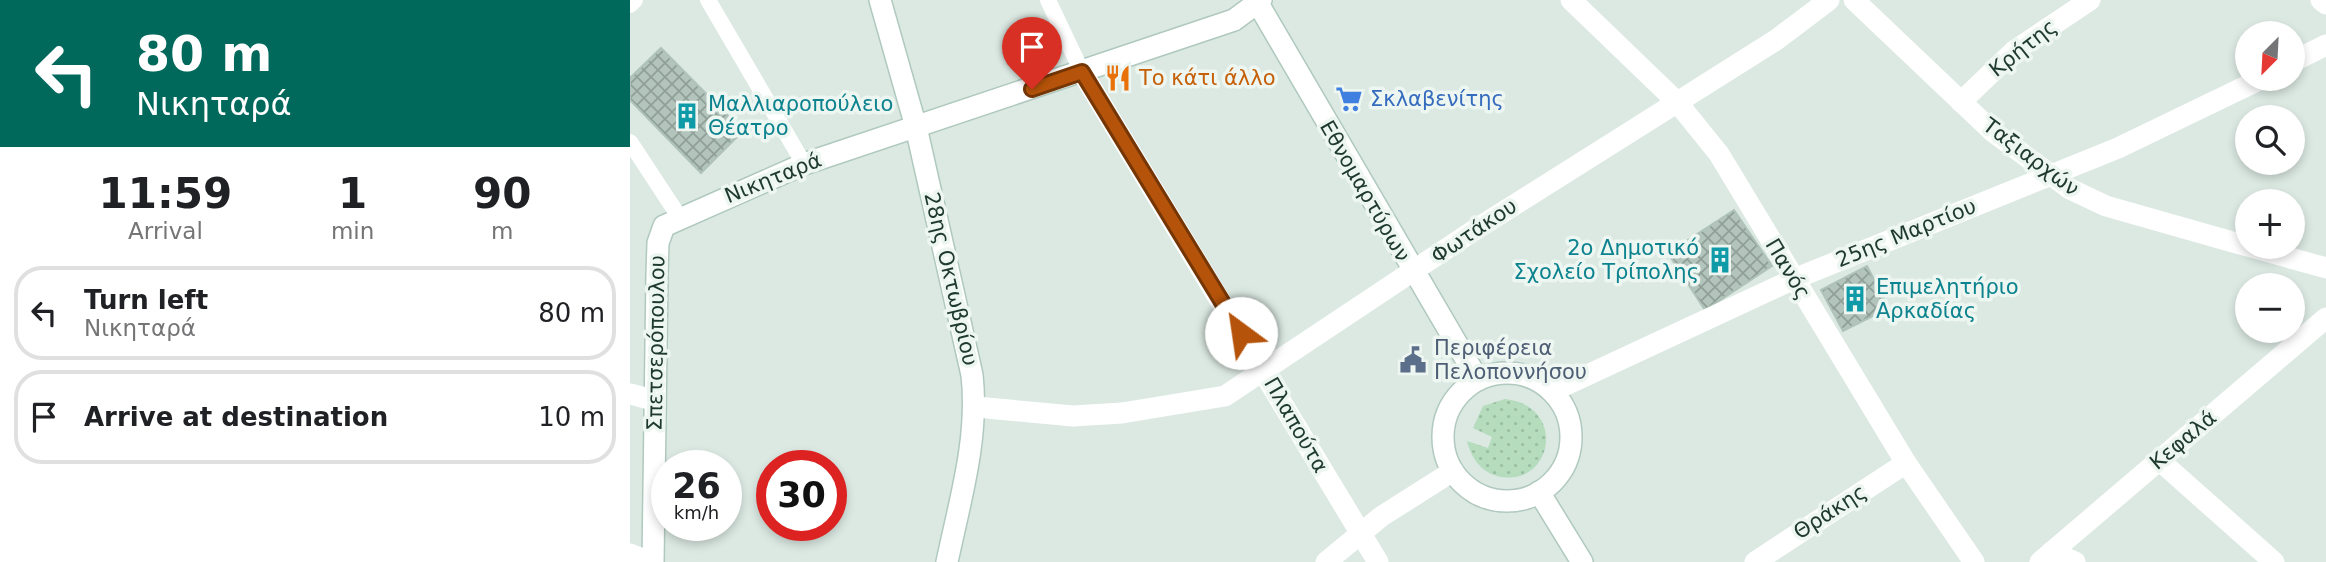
<!DOCTYPE html>
<meta charset="utf-8">
<style>
body{margin:0;font-family:"DejaVu Sans",sans-serif;background:#f2f2f2;color:#202124;height:100vh;display:flex;flex-direction:column;font-size:26px;white-space:nowrap}
*{box-sizing:border-box;margin:0}
p{font-size:23px;color:#757577}
.icon{flex:none;width:38px;height:38px;fill:none;stroke:currentColor;stroke-width:2;stroke-linecap:round;stroke-linejoin:round}
.map{position:relative;flex:1;overflow:hidden}
.side{display:flex;flex-direction:column;background:#fff;width:630px}
.side>*{flex:none}
.guide{background:#00695c;color:#fff;overflow:hidden}
.needle{width:46px;rotate:204deg}
.buttons{position:absolute;left:1605px;top:21px;display:grid;gap:14px}
.buttons a{display:grid;place-items:center;width:70px;height:70px;border-radius:50%;background:#fff;box-shadow:0 4px 10px #0003;font-size:35px}
.speed{position:absolute;left:21px;top:450px;display:flex;gap:14px;font-size:35px;font-weight:700;text-align:center}
.speed>*{display:grid;place-content:center;width:91px;height:91px;border-radius:50%;background:#fff;box-shadow:0 4px 10px #0003;line-height:1}
.speed small{font-size:18px;font-weight:400}
.speed .limit{border:10px solid #d22;background:#fff;color:#111}
.pin{position:absolute;display:grid;place-items:center;width:60px;height:60px;color:#fff;margin:-72px -30px;border-radius:50% 50% 50% 0;rotate:-45deg;box-shadow:0 0 7px #0007}
.pin .icon{rotate:45deg}
.me{position:absolute;width:77px;margin:-38px;rotate:329deg;stroke-linejoin:round;filter:drop-shadow(0 0 5px #0008)}
.turn{display:flex;align-items:center;gap:24px;height:147px;padding:0 21px;font-size:32px}
.turn .icon{width:91px;height:91px;stroke-width:2.5}
.turn b{display:block;font-size:49px;line-height:60px}
.eta{display:flex;justify-content:space-evenly;align-items:center;height:119px;text-align:center}
.eta b{font-size:42px;font-weight:800;line-height:49px}
ul{padding:0;list-style:none}
li{display:flex;align-items:center;gap:21px;height:94px;margin:0 14px 10px;padding:0 7px;border:4px solid #e0e0e0;border-radius:28px}
li div{flex:1}
li b{display:block;font-size:26px}
li em{font-style:normal}
main{display:flex;flex:1;min-height:0}
.map>svg:first-child{display:block}
</style>
<main>
<section class="side">
<div class="guide">
<div class="turn"><svg class="icon" aria-label="left" viewBox="0 0 24 24"><path d="M17 20v-9H6M10 6l-5 5 5 5"/></svg><div><b>80 m</b>Νικηταρά</div></div>
</div>
<div class="eta">
<div><b>11:59</b><p>Arrival</p></div>
<div><b>1</b><p>min</p></div>
<div><b>90</b><p>m</p></div>
</div>
<ul>
<li><svg class="icon" aria-label="left" viewBox="0 0 24 24"><path d="M17 20v-9H6M10 6l-5 5 5 5"/></svg><div><b>Turn left</b><p>Νικηταρά</p></div><em>80 m</em></li>
<li><svg class="icon" aria-label="arrive" viewBox="0 0 24 24"><path d="M6 21V4h12l-3 4 3 4H6"/></svg><div><b>Arrive at destination</b></div><em>10 m</em></li>
</ul>
</section>
<div class="map">
<svg width="1696" height="562" viewBox="0 0 1696 562">
<defs>
<pattern id="park-dots" width="8" height="8" patternUnits="userSpaceOnUse" patternTransform="scale(1.75)"><rect width="8" height="8" fill="#b4dcbd"/><path d="M2 2h.1M6 6h.1" fill="none" stroke="#9abea3" stroke-width="1.8" stroke-linecap="round"/></pattern>
<pattern id="building-cross-hatch" width="8" height="8" patternUnits="userSpaceOnUse" patternTransform="scale(1.75)"><rect width="8" height="8" fill="#b2c4bc"/><path d="M0 0l8 8M0 8l8-8" fill="none" stroke="#90a099"/></pattern>
</defs>
<rect width="100%" height="100%" fill="#dce9e3"/>
<path fill="url(#park-dots)" d="M875,399C939,406 922,490 867,476C850,471 841,457 837,441L858,448L862,437L843,428L853,406Z"/>
<g fill="url(#building-cross-hatch)" stroke="#afc3ba" stroke-width="2">
<path d="M31,48L113,131L71,173L0,100V78Z"/>
<path d="M1104,210L1142,266L1075,310L1038,253Z"/>
<path d="M1237,266L1259,308L1213,331L1191,290Z"/>
</g>
<g fill="none" stroke-linecap="round" stroke-linejoin="round">
<g stroke="#b0c9bf" stroke-width="24">
<g id="secondary">
<path d="M250,0L286,127L342,375C349,438 330,500 317,562"/>
<path d="M626,0L848,380"/>
<circle cx="877" cy="437" r="64"/>
<path d="M909,492L952,562"/>
<path d="M23,562L27,274L28,243L34,226L174,164L604,20L631,0"/>
</g>
</g>
<g stroke="#fff" stroke-width="16">
<path d="M78,0L174,164"/>
<path d="M418,0L452,72"/>
<path d="M0,5L5,0"/>
<path d="M0,142L50,218"/>
</g>
<g stroke="#fff" stroke-width="21">
<path d="M941,0L1047,102L1089,154L1276,463L1344,562"/>
<path d="M1691,0L1696,4"/>
<path d="M1662,62L1696,45"/>
<path d="M452,72L748,562"/>
<path d="M1331,102L1384,51L1460,0"/>
<path d="M923,391L1164,279L1488,148L1631,79"/>
<path d="M0,394L23,400"/>
<path d="M346,407L443,416L492,413L595,396L843,231L1146,40L1199,0"/>
<path d="M1529,460L1644,562"/>
<path d="M1421,552L1445,562"/>
<path d="M0,554L21,562"/>
<path d="M696,562L752,516L823,471"/>
<path d="M1125,562L1276,463"/>
<path d="M1410,562L1696,318"/>
</g>
<g stroke="#fff" stroke-width="21">
<path d="M1224,0L1362,131L1440,189L1476,206L1617,246"/>
<path d="M1621,247L1696,268"/>
</g>
<use href="#secondary" stroke="#fff" stroke-width="21"/>
</g>
<g fill="none" stroke-linecap="round" stroke-linejoin="round">
<g stroke="#753606" stroke-width="18">
<path id="route" d="M402,89L452,72L611,333"/>
</g>
<use href="#route" stroke="#b45309" stroke-width="12"/>
</g>
<defs>
<g id="restaurant-bare" transform="scale(2.1)"><path d="M-5-6h1v4h1v-4h1v4h1v-4h1v5L-1.5 .5V6h-2V.5L-5-1ZM5-6V6H3V1.5H1.5Q1.5-4 5-6Z" fill="#e8710a" stroke="#edf6f1" stroke-width="2.5" paint-order="stroke"/></g>
<g id="supermarket-bare" transform="scale(2.1)"><path d="M-6-5.5h2.5l.6 2H6L4.5 2H-2.5L-4.4-4H-6ZM-1.5 3.2a1.3 1.3 0 1 0 .1 0ZM3 3.2a1.3 1.3 0 1 0 .1 0Z" fill="#3f7fe0" stroke="#edf6f1" stroke-width="2.5" paint-order="stroke"/></g>
<g id="building-bare" transform="scale(2.1)"><path d="M-4-6H4V6H1V3H-1V6H-4ZM-2.5-4.3h1.7v1.8h-1.7ZM.8-4.3h1.7v1.8H.8ZM-2.5-1h1.7V.8h-1.7ZM.8-1h1.7V.8H.8Z" fill="#0f9aa8" stroke="#edf6f1" stroke-width="2.5" paint-order="stroke"/></g>
<g id="civic-bare" transform="scale(2.1)"><path d="M-.6-6.5H3V-4.5H.6V-3L4-1V1h2V6H-6V1h2V-1L-.6-3ZM-1.2 2.5V6h2.4V2.5Z" fill="#5c6f8a" stroke="#edf6f1" stroke-width="2.5" paint-order="stroke"/></g>
</defs>
<g fill-rule="evenodd">
<use href="#restaurant-bare" x="488" y="78"/>
<use href="#supermarket-bare" x="719" y="99"/>
<use href="#building-bare" x="57" y="116"/>
<use href="#building-bare" x="1090" y="260"/>
<use href="#building-bare" x="1225" y="299"/>
<use href="#civic-bare" x="783" y="360"/>
</g>
<g text-anchor="middle" stroke-width="7" stroke-linejoin="round" paint-order="stroke">
<g font-size="21" fill="#1e3930" stroke="#edf6f1">
<text transform="translate(1393 48) rotate(-38)" y="7">Κρήτης</text>
<text transform="translate(1401 157) rotate(37)" y="7">Ταξιαρχών</text>
<text transform="translate(143 178) rotate(-22)" y="7">Νικηταρά</text>
<text transform="translate(735 191) rotate(60)" y="7">Εθνομαρτύρων</text>
<text transform="translate(844 231) rotate(-34)" y="7">Φωτάκου</text>
<text transform="translate(1276 233) rotate(-22)" y="7">25ης Μαρτίου</text>
<text transform="translate(1158 269) rotate(59)" y="7">Πανός</text>
<text transform="translate(321 279) rotate(77)" y="7">28ης Οκτωβρίου</text>
<text transform="translate(26 343) rotate(-89)" y="7">Σπετσερόπουλου</text>
<text transform="translate(666 425) rotate(60)" y="7">Πλαπούτα</text>
<text transform="translate(1553 440) rotate(-40)" y="7">Κεφαλά</text>
<text transform="translate(1200 512) rotate(-33)" y="7">Θράκης</text>
</g>
<g font-size="21" fill="#c56008" stroke="#edf6f1" text-anchor="start">
<text x="509" y="85">Το κάτι άλλο</text>
</g>
<g font-size="21" fill="#366cbe" stroke="#edf6f1" text-anchor="start">
<text x="740" y="106">Σκλαβενίτης</text>
</g>
<g font-size="21" fill="#0d838f" stroke="#edf6f1" text-anchor="start">
<text x="78" y="111">Μαλλιαροπούλειο<tspan x="78" dy="24">Θέατρο</tspan></text>
<text x="1069" y="255" text-anchor="end">2ο Δημοτικό<tspan x="1069" dy="24">Σχολείο Τρίπολης</tspan></text>
<text x="1246" y="294">Επιμελητήριο<tspan x="1246" dy="24">Αρκαδίας</tspan></text>
</g>
<g font-size="21" fill="#4e5e75" stroke="#edf6f1" text-anchor="start">
<text x="804" y="355">Περιφέρεια<tspan x="804" dy="24">Πελοποννήσου</tspan></text>
</g>
</g>
</svg>
<div class="buttons">
<a><svg class="needle" viewBox="-14 -14 28 28"><path d="M0-13l5 13h-10z" fill="#e53935"/><path d="M0 13l5-13h-10z" fill="#757577"/></svg></a>
<a><svg class="icon" aria-label="search" viewBox="0 0 24 24"><circle cx="10" cy="10" r="6"/><path d="M15 15l6 6"/></svg></a>
<a>+</a>
<a>−</a>
</div>
<div class="speed"><div>26<small>km/h</small></div><div class="limit">30</div></div>
<div class="pin" style="left:402px;top:89px;background:#d93025"><svg class="icon" aria-label="arrive" viewBox="0 0 24 24"><path d="M6 21V4h12l-3 4 3 4H6"/></svg></div>
<svg class="me" style="left:611px;top:333px" viewBox="-20 -20 40 40"><circle r="19" fill="#fff"/><path d="M0-13L10 11 0 6-10 11z" fill="#b45309"/></svg>
</div>
</main>
